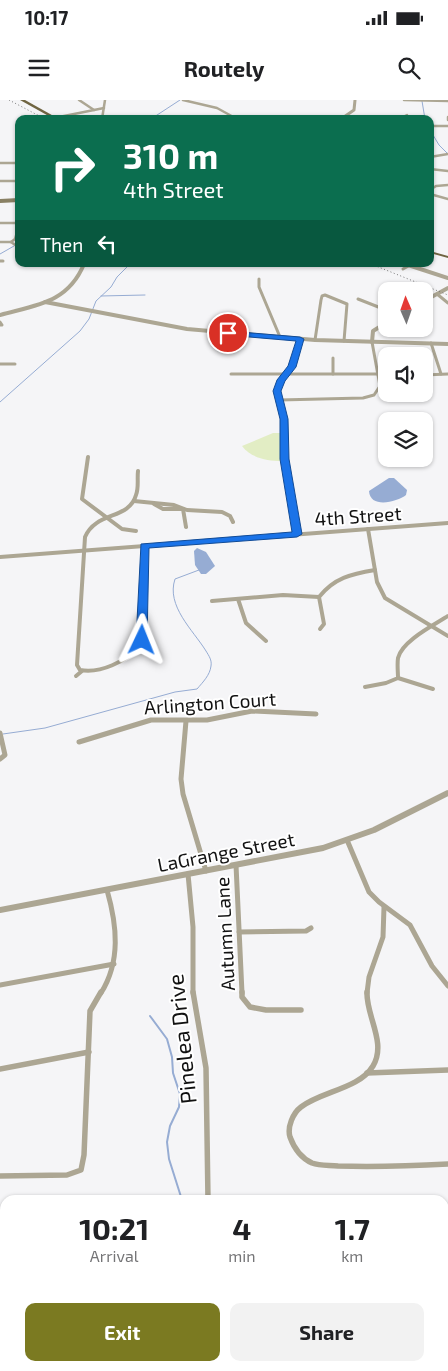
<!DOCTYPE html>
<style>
body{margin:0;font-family:"Exo 2",sans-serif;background:#f2f2f2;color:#202124;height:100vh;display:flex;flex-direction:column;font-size:19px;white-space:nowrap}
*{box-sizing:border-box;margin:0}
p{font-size:16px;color:#757577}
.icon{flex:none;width:28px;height:28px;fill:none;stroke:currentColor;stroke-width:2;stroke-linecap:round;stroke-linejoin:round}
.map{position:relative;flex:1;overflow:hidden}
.sheet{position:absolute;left:0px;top:1095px;width:449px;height:176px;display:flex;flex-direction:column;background:#fff;border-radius:15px 15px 0 0;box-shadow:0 1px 4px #0004}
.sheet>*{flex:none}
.guide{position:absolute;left:15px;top:15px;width:419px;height:152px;border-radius:10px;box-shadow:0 1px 4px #0004;background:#0b6e4f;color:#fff;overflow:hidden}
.needle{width:32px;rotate:358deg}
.buttons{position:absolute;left:378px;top:182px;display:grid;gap:10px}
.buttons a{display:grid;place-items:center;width:55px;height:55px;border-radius:10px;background:#fff;box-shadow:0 1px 4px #0004;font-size:25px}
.pin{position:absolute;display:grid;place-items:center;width:42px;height:42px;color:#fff;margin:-21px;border:2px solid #fff;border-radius:50%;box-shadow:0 1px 5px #0007}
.me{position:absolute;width:55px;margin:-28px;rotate:2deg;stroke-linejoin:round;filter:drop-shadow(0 0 4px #0008)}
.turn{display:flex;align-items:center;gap:18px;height:105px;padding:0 25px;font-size:22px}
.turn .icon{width:65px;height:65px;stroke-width:2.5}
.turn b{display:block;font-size:35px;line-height:42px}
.then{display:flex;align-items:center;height:48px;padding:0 25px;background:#0003;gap:10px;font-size:19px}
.eta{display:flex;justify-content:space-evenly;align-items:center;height:85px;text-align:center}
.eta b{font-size:30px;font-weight:700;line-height:35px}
.button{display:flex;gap:10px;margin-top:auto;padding:10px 25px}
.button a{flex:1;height:58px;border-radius:10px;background:#7b7a21;color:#fff;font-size:20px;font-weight:700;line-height:58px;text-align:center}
.button a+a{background:#f2f2f2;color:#202124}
.status{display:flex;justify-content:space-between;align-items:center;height:35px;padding:0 25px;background:#fff;direction:ltr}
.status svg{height:14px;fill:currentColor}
header{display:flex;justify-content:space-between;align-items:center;height:65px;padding:0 25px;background:#fff;font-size:22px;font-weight:700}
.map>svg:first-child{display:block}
</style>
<div class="status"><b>10:17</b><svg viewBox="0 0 49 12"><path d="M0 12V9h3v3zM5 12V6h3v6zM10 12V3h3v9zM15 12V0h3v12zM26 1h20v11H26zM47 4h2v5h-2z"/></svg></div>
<header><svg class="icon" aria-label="menu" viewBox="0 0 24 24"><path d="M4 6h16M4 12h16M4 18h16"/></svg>Routely<svg class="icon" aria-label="search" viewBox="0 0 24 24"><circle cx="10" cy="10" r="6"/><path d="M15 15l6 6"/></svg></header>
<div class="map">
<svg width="448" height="1271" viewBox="0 0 448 1271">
<rect width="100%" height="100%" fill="#f5f5f7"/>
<path fill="#e2edc4" d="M273,333H282V361C267,361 251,358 242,346Z"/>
<g fill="#96acd3">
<path d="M389,378H394L407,390L406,395C397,402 370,409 369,391Z"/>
<path d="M197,448L206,452L215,466L206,474H201L195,465L194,451Z"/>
</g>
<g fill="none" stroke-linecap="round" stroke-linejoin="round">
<g stroke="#96acd3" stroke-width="1">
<path d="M422,1L425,19"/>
<path d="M151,19L180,0"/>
<path d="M430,30L439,45L447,53"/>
<path d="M0,154L14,146"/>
<path d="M101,196L145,195"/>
<path d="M0,302L80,231L89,219L96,201L111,187L117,177L130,164"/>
<path d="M3,634L45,628L175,592L197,589C203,582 210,575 211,566C212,560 209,556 206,551C193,530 166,506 175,479L199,470"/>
</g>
<g stroke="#96acd3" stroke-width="2">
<path d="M150,916L167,939L172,957L173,973L180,994L179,1007L170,1026L167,1042L169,1059L182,1100"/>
<path d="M206,1266L208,1271"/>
</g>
<g stroke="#aca693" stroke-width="2.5">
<path d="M79,0L94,10"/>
<path d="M183,0L217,8L237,19"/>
<path d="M404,0L448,1"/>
<path d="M448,17V20"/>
<path d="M49,19L104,8"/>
<path d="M102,19L105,0"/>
<path d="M406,19L405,16L407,15"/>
<path d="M430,26H448"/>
<path d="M430,57L448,54"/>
<path d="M0,63H19"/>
<path d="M430,69L448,71"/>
<path d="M0,81H19"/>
<path d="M430,90L436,86L448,85"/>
<path d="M430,94L448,99"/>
<path d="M0,123H19"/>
<path d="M0,142H11"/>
<path d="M11,142L15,139L19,125"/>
<path d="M11,142L18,147"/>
</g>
<g stroke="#aca693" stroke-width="3">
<path d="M0,161H3"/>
<path d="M403,169L412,164"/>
<path d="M259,179V187L280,237"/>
<path d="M437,194L448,203"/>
<path d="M358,199L386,210"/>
<path d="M0,222L2,225H0"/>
<path d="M315,240L321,200L322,196L325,195L347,204L344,241"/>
<path d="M431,243L441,274"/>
<path d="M333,258V274"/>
<path d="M0,264H15"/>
<path d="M231,274H386"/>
<path d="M424,275L448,274"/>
<path d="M279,300L363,298L374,295L380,286L372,242"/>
<path d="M284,348V319L277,291L281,280L292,267L300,239"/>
</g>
<g stroke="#aca693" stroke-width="4">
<path d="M284,347V359L297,434"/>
<path d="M88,357L82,399L122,429L136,431"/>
<path d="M138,371C137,379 139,388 136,395C129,420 96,411 85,437L77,565L80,570C101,574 125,561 140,547L144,446"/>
<path d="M134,401L174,405L187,410L222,412L230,416L233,422"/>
<path d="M154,404L163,409H183"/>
<path d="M183,409L186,427"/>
<path d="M368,429L377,482L385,498L448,536"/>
<path d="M0,457L448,423"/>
<path d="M238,499L246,523L266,541"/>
<path d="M212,501L283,495L319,497"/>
<path d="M320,529L324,524L319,497C334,478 351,474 375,470"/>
<path d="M76,576L82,571"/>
<path d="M398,578L433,589"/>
<path d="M365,587L386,583L398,578C398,572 397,565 398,558C402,541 434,525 448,516"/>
</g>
<g stroke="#aca693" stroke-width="5">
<path d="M186,621L181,679L183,694L206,771"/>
<path d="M0,633L5,655L0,659"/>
<path d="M79,642L151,620H207L252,611L316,614"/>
<path d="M347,740L369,792L379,802L410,825L432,866L448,886"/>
<path d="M236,765L242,893"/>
<path d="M188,774L193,827V893"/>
<path d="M239,832L306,831L311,828"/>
<path d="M0,885L114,864"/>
<path d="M101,893C121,861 117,825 107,790"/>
<path d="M367,893L369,877L383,837L384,807"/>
</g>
<g stroke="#aca693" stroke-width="5.5">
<path d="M193,892L206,968L208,1100"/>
<path d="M242,892V897L250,907L266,910H301"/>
<path d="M367,892C366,916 387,943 373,966C359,989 322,991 301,1007C293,1013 287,1027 290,1037C294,1048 301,1058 312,1063C320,1066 329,1065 338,1066C374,1067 411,1066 448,1064"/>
<path d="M0,969L89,952"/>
<path d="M367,973L448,970"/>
<path d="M0,1076L67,1075L81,1070L84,1055L90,911L101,892"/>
</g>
<path stroke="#aca693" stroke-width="3" d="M341,19L354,10L355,0"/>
<g stroke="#aca693" stroke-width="4">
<path d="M405,164L448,178"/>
<path d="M424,201L448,188"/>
<path d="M45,202L187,229L315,240L448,244"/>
<path d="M0,215C36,205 68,203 84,164"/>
<path d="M372,242L373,231L386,223"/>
</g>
<path stroke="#aca693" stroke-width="6" d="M0,810L323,748L374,730L448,693"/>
<path stroke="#898064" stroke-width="4" d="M0,101L19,100"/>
<g fill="#706542" fill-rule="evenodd">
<path d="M20,0H25L59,19H54Z"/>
<path d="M430,151L448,156V158L430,153Z"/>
</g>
<g stroke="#777778" stroke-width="1" stroke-dasharray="1 2.5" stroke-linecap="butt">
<path d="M9,0L45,19"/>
<path d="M371,164L448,195"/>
</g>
</g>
<path fill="#1a73e8" stroke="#114b97" d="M228,231L300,237L304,239L296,267L285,281L281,291L288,319L289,359L302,434L297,437L149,448L147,540L145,542H138L136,540L141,444L292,432L280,359V319L273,291L277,280L288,266L296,241L226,235V232Z"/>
<g text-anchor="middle" stroke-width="4" stroke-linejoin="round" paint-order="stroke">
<g font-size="19" fill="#121212" stroke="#fff">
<text transform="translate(358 416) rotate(-4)" y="7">4th Street</text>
<text transform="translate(210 603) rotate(-4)" y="7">Arlington Court</text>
<text transform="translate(226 752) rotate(-11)" y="7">LaGrange Street</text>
<text transform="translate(225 834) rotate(-93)" y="7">Autumn Lane</text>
</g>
<g font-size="22" fill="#121212" stroke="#fff">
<text transform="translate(182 939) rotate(-96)" y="8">Pinelea Drive</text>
</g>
</g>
</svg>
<div class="buttons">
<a><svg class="needle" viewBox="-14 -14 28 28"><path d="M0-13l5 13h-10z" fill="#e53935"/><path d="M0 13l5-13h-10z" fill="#757577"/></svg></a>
<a><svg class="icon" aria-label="sound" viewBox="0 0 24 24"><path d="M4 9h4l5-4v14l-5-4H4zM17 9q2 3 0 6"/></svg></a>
<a><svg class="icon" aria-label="layers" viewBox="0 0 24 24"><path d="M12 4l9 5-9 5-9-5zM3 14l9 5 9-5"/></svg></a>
</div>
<div class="pin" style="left:228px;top:233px;background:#d93025"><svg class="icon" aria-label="arrive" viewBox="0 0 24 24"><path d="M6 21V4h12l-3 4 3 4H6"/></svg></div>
<svg class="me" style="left:142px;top:540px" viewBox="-20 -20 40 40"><path d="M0-17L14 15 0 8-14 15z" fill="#1a73e8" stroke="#fff" stroke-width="4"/></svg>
<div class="guide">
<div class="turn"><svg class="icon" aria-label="right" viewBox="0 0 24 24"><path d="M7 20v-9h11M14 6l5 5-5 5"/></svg><div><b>310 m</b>4th Street</div></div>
<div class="then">Then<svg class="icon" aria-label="left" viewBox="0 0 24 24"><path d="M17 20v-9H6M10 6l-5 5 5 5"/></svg></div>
</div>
<section class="sheet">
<div class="eta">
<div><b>10:21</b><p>Arrival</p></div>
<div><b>4</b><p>min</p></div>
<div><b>1.7</b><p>km</p></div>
</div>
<div class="button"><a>Exit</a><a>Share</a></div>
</section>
</div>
